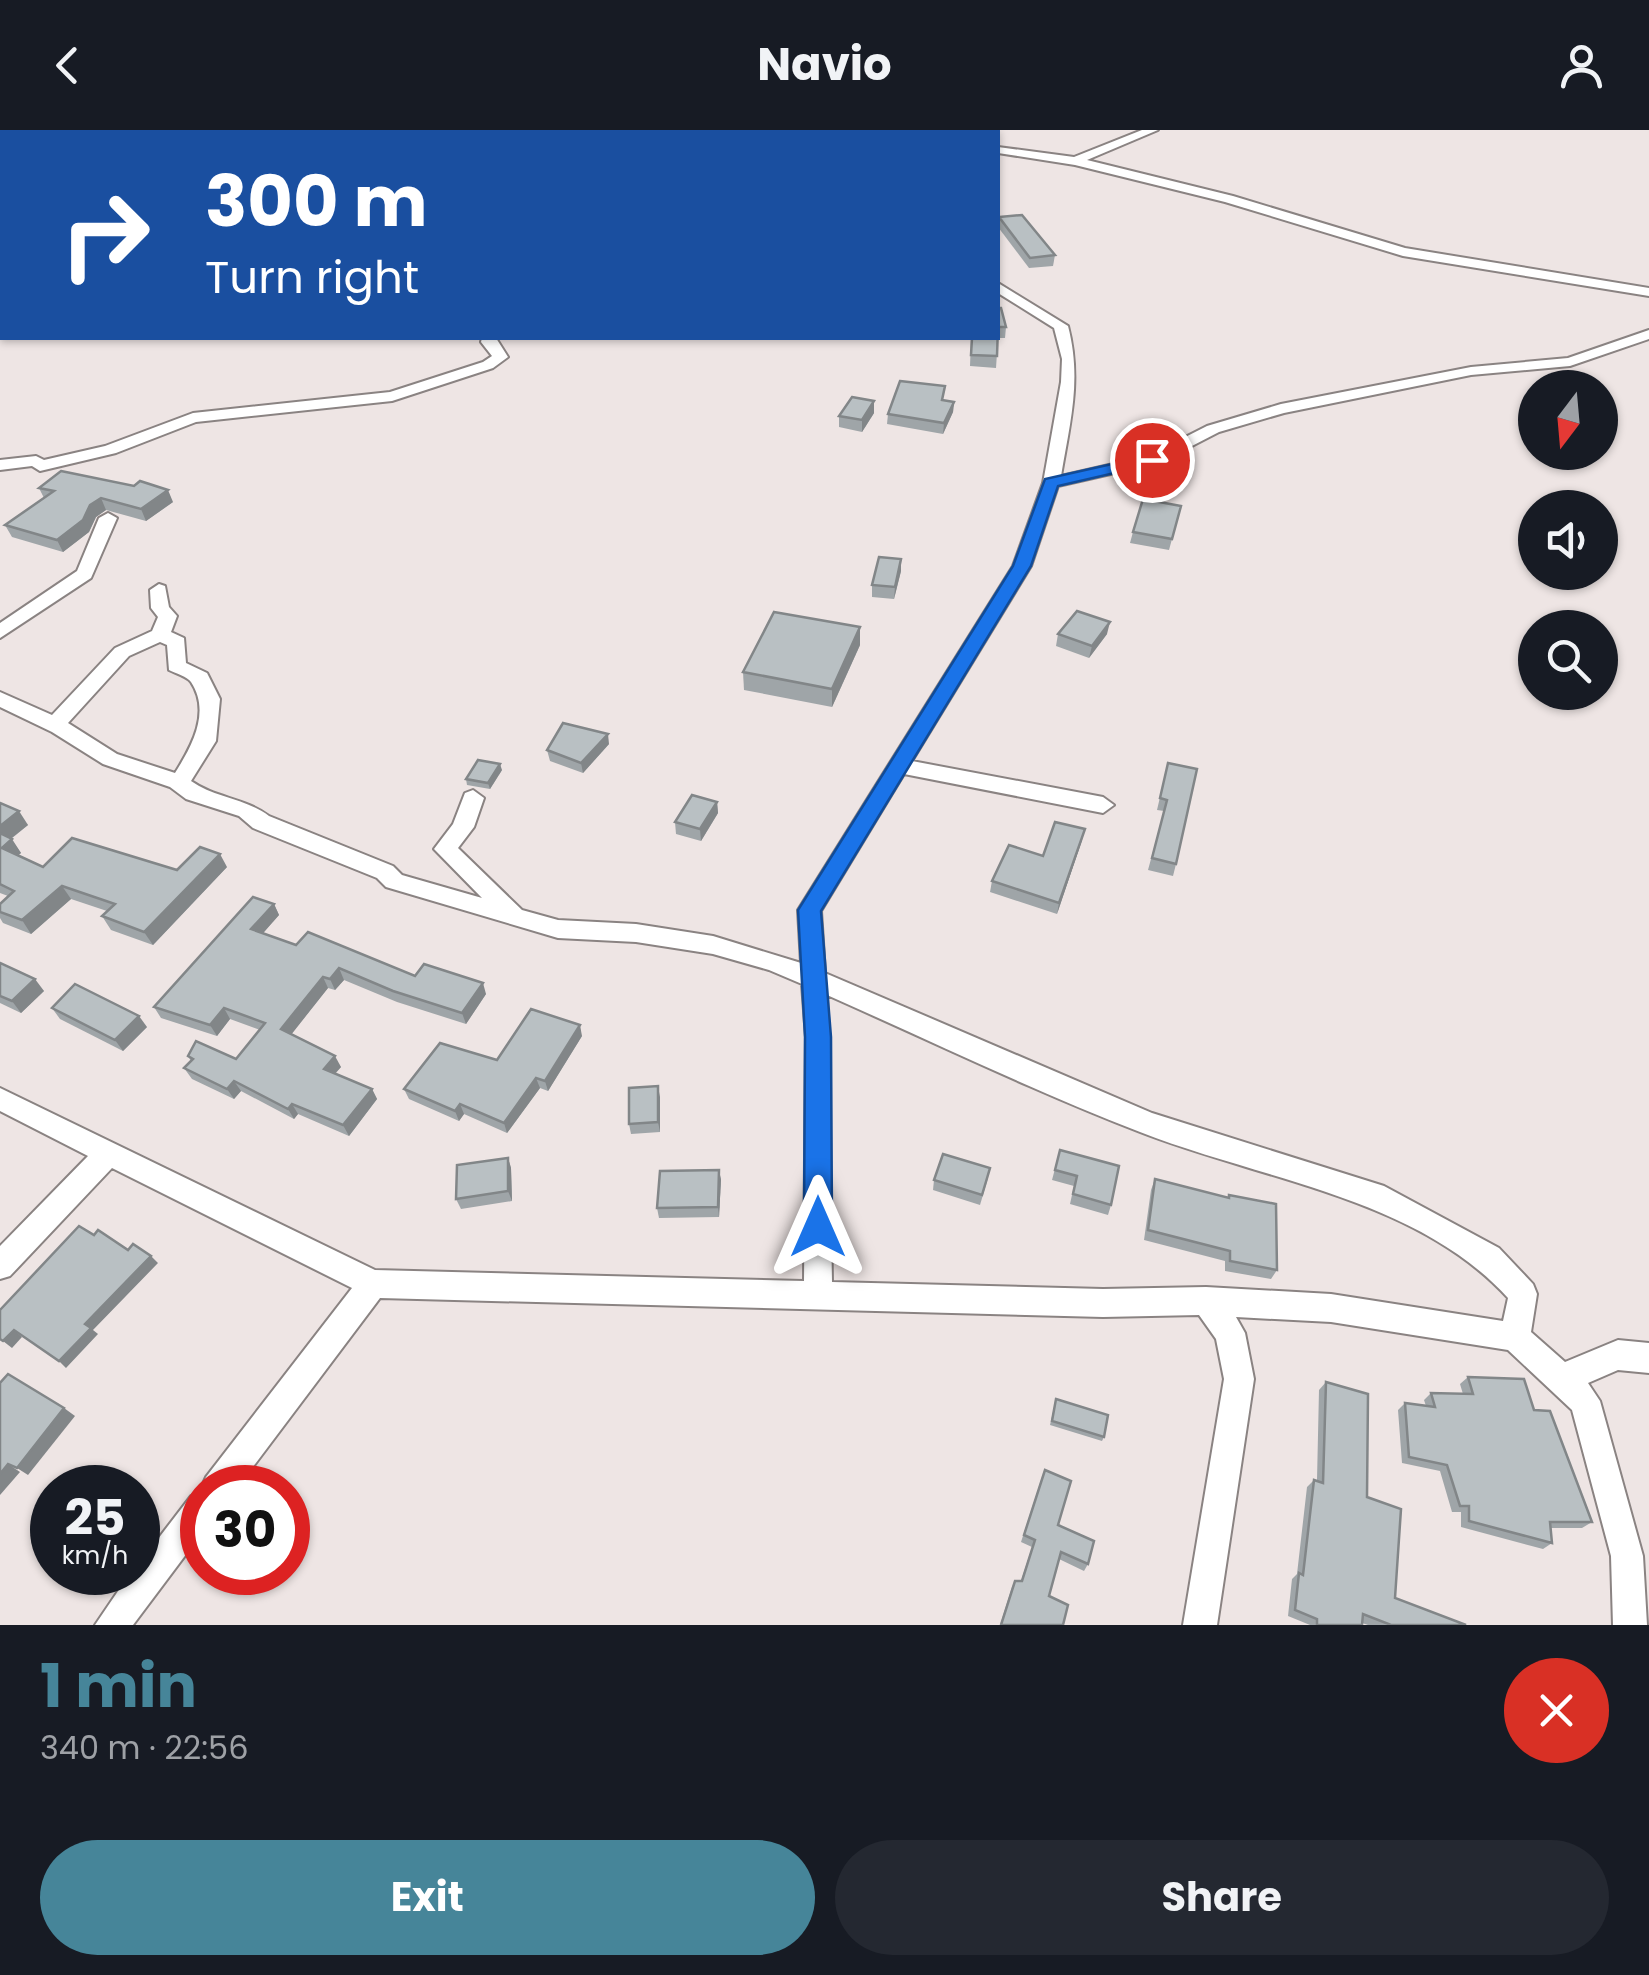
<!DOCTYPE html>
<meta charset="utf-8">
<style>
body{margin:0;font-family:Poppins,sans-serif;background:#242831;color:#f1f3f6;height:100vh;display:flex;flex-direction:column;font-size:38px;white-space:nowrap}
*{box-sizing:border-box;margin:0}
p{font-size:32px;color:#9ea1a6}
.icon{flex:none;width:55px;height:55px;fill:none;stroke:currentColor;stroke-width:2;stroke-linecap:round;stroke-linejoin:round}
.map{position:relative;height:1495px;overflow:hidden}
.drawer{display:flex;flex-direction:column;background:#171b24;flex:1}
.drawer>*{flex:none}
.guide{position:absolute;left:0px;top:0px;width:1000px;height:210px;box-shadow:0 2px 8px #0004;background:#1a4fa0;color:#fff;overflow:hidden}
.needle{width:65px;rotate:196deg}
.tools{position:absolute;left:1518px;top:240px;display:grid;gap:20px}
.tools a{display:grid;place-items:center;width:100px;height:100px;border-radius:50%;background:#171b24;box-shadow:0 2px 8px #0004;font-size:50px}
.speed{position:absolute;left:30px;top:1335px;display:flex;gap:20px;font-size:50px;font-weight:700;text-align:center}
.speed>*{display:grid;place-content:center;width:130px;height:130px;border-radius:50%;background:#171b24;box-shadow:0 2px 8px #0004;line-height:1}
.speed small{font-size:25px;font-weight:400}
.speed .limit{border:15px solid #d22;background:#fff;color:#111}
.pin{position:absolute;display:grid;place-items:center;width:85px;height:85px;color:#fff;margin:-42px;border:5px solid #fff;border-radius:50%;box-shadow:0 2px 10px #0007}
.me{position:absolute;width:110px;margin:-55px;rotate:0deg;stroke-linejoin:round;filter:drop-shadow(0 0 8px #0008)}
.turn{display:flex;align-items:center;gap:35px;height:210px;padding:0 40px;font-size:45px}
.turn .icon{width:130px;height:130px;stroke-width:2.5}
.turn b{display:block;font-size:70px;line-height:85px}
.round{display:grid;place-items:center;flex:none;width:105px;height:105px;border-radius:52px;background:#242831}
.overview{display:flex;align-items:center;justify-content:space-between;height:170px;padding:0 40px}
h1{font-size:60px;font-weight:700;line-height:75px;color:#468599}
.action{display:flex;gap:20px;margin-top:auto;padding:20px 40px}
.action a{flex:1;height:115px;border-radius:60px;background:#468599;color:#fff;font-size:40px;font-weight:700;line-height:115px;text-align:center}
.action a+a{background:#242831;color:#f1f3f6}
header{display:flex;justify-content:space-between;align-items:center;height:130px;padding:0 40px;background:#171b24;font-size:45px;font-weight:700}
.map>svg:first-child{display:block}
</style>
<header><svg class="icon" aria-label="back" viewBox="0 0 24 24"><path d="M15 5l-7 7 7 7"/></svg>Navio<svg class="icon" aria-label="person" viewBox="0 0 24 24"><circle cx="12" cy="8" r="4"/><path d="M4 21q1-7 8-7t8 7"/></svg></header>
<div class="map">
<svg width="1649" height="1495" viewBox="0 0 1649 1495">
<rect width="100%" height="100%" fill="#eee5e4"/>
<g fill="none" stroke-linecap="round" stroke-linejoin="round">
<g stroke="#8a8382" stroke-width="4">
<g id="minor">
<path d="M913,0H930L932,2H915Z"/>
<path d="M1142,0H1158L1087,30L1233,66L1405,118L1649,158V166L1403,126L1225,72L1075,35L998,23V17L1074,27Z"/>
<path d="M998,153L1068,196C1082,250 1070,292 1061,346L1148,326L1207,296L1281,274L1471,237L1568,228L1649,200V209L1570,236L1471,245L1284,283L1219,302L1159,333L1058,356L1031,436L912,631L1103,667L1114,675L1103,683L904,644L821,781L825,843L1152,983L1384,1056L1499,1118L1533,1154L1537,1164L1531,1202L1565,1232L1618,1210L1649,1213V1243L1618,1240L1588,1253L1600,1271L1643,1426L1647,1495H1613L1611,1426L1572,1280L1508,1220L1331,1192L1236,1187L1245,1203L1254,1249L1217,1495H1183L1224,1249L1216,1209L1199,1185L1103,1187L380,1168L237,1358H202V1361L201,1358L206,1347L352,1158L112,1038L10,1146L0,1149V1116L88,1026L0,981V958L375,1140L804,1151L806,907L802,854L769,840L713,824L636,812L558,808L386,757L377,748L253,698L239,686L186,669L170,657L103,634L52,602L0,577V562L52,585L115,518L152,501L158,487L151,478L150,460L159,454L165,456L169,477L177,486L171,502L184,508L186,533L207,543L220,569L216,611L191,651C215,668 245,668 269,686L393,736L402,745L482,768L434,719L453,694L465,663L473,660L484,668L474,697L458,718L522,780L558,790L636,794L713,806L801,833L798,780L1013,436L1043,353L1061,252L1062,229L1054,198L998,163ZM160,512L167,515L169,540C175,543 188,547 191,552C211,582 192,616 175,643L117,624L68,593L129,526ZM827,865C931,911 1034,961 1140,1002C1262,1050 1416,1067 1508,1168L1503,1191L1331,1164L1206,1157L1103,1159L832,1152Z"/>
<path d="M482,208H496L508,227L493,238L392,271L196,292L116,323L40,341L32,336L0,340V330L36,326L44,330L105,316L193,283L390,262L483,232L492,226L481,212Z"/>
<path d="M108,383L117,388L91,448L0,508V493L77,441L99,388Z"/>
<path d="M202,1361V1403L133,1495H95L131,1442H138V1435L191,1366Z"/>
</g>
</g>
<use href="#minor" fill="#fff" fill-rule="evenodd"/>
</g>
<g fill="#9fa5a8">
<path d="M999,87L1055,125L1053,136L1029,138L998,97Z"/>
<path d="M998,178L1006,197L1005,208H998L996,238L970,236L971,209H941L940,208H998Z"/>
<path d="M943,270L954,272L953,282L943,304L887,294L888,284Z"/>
<path d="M874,271V283L862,302L839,297V286Z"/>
<path d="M39,358L173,372L146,391L106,380L96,387L89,402L63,422L12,407L5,395L44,368Z"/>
<path d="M1181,376L1169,420L1130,413L1133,402Z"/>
<path d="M901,441L894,469L872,467V455Z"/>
<path d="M1058,504H1107L1089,528L1056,516Z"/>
<path d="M860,515L832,577L744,560L743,542Z"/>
<path d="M609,614L583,643L550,631L547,620Z"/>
<path d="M1168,633L1176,734L1173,746L1148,740L1164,681L1157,680Z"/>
<path d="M502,640L490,659L467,655L466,649Z"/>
<path d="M717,672L718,683L701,711L676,704L675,692Z"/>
<path d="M0,673L28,695L11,709L21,723L18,725L43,737L177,740L227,737L153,815L111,800L102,786L107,781L71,769L31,804L3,793L0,788V774L8,766L0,763Z"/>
<path d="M1082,710L1057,784L990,762L992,751L1043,726Z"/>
<path d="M274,774L279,785L263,803L296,815L486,864L466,894L397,872L344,850L335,860L328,858L291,904L341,937L335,944L372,959L377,969L349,1006L298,984L294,989L241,961L234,969L192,949L184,938L191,931L188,926L236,929L260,900L230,889L217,906L161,888L154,877Z"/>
<path d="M0,833L44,861L21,883L0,873Z"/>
<path d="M52,878L147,897L123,921L60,889Z"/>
<path d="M582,906L548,961L540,958L507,1003L464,984L459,991L409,969L404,959L497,930Z"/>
<path d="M660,967V1002L631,1004L629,994Z"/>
<path d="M1060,1020L1111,1075L1108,1085L1070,1074L1074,1056L1052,1050Z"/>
<path d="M508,1028L511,1038L512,1071L461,1079L456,1069Z"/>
<path d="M719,1040L721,1050L719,1087L659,1088L657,1078Z"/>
<path d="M988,1048L980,1075L933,1060L934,1050Z"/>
<path d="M1155,1049L1228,1068L1229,1065L1277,1140L1271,1149L1225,1141V1131L1144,1110L1151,1060Z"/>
<path d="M1468,1247L1534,1280L1592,1392L1582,1398H1551L1552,1413L1543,1419L1461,1397V1382H1452L1440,1341L1402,1333L1398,1280L1405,1273L1426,1276L1424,1270L1431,1263L1463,1264L1460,1254Z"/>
<path d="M1326,1252L1367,1367L1395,1468L1466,1495H1368L1362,1493V1495H1310L1288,1486L1292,1449L1297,1444L1307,1357L1314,1350H1317L1319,1260Z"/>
<path d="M1056,1269L1104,1307L1102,1311L1050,1295Z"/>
<path d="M1042,1347L1058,1395L1088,1434L1084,1441L1059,1429L1049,1466L1063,1495H1000L1012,1457L1015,1451H1021L1032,1417L1021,1412Z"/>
</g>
<g fill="#828688">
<path d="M874,271V283L862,302V290Z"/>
<path d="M954,272L953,282L943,304L944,293Z"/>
<path d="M168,360L173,372L146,391L141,379Z"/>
<path d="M101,368L106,380L96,387L89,402L63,422L57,410L90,375Z"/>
<path d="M901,429V441L894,469L895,457Z"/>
<path d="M1110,492L1107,504L1089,528L1092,516Z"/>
<path d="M860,497V515L832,577V559Z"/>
<path d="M608,604L609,614L583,643L581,633Z"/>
<path d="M500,634L502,640L490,659L488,653Z"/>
<path d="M717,672L718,683L701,711L700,699Z"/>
<path d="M19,681L28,695L4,714L0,709V696Z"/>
<path d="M1085,699L1082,710L1057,784L1059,773Z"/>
<path d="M12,709L21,723L11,731L2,718Z"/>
<path d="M220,724L227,737L153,815L144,802Z"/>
<path d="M62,756L71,769L31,804L22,790Z"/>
<path d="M274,774L279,785L257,810L251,799Z"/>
<path d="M339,838L344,850L335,860L330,849Z"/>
<path d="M323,847L328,858L287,910L281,899Z"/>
<path d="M35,849L44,861L21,883L12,871Z"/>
<path d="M483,853L486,864L466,894L462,883Z"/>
<path d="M224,878L230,889L217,906L210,895Z"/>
<path d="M139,886L147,897L123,921L115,910Z"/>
<path d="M580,895L582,906L548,961L545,951Z"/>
<path d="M335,926L341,937L329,950L324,939Z"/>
<path d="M536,948L540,958L507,1003L504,993Z"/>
<path d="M234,951L241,961L234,969L227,959Z"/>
<path d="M658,956L660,967V1002L658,992Z"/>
<path d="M372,959L377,969L349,1006L343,995Z"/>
<path d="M292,974L298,984L294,989L288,979Z"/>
<path d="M460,974L464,984L459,991L455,981Z"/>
<path d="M508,1028L511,1038L512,1071L508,1061Z"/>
<path d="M719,1040L721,1050L719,1087L718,1077Z"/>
<path d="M151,1126L158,1133L93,1200L98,1204L66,1238L59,1231L85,1194Z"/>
<path d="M14,1200L22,1207L12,1218L3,1211Z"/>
<path d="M64,1278L75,1286L28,1345L17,1338Z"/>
<path d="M8,1334L20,1342L0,1365V1344Z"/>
</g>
<g fill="#b9c0c3" stroke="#828688" stroke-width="2.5">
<path d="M1022,85L1055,125L1030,128L999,87Z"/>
<path d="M998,178H1001L1006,197H998L997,226L971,225L972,208H998Z"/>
<path d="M900,251L945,256L942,270L954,272L944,293L888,284Z"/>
<path d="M852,267L874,271L862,290L839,286Z"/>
<path d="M61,341L134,356L140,351L168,360L141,379L101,368L90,375L83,390L57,410L5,395L54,361L39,358Z"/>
<path d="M1143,369L1181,376L1172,409L1133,402Z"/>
<path d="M879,427L901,429L895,457L872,455Z"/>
<path d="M1077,481L1110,492L1092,516L1058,504Z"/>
<path d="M774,482L860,497L832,559L743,542Z"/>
<path d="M563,593L608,604L581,633L547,620Z"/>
<path d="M478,630L500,634L488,653L466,649Z"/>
<path d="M1168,633L1197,639L1176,734L1152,728L1167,670L1160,668Z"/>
<path d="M692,665L717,672L700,699L675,692Z"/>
<path d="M0,673L19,681L0,696Z"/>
<path d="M1055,692L1085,699L1059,773L992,751L1009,715L1043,726Z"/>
<path d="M0,703L12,709L2,718L43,737L72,708L177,740L200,717L220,724L144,802L102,786L115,774L62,756L22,790L0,782V774L14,761L0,754Z"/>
<path d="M253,767L274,774L251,799L296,815L308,802L415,846L424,834L483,853L462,883L393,861L339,838L330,849L323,847L281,899L335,926L324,939L372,959L343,995L292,974L288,979L234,951L227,959L184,938L193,929L188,926L196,911L236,929L265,893L224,878L210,895L154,877Z"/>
<path d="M0,833L35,849L12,871L0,866Z"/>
<path d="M75,854L139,886L115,910L52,878Z"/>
<path d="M531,879L580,895L545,951L536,948L504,993L460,974L455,981L404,959L440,913L497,930Z"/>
<path d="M658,956V992L629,994V958Z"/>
<path d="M1060,1020L1119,1036L1111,1075L1073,1064L1077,1046L1055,1040Z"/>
<path d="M943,1024L990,1038L982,1065L934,1050Z"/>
<path d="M508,1028V1061L456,1069L457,1035Z"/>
<path d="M719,1040L718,1077L657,1078L660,1041Z"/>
<path d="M1155,1049L1229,1068V1065L1276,1074L1277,1140L1230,1131V1121L1148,1100Z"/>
<path d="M79,1096L94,1105L98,1100L128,1120L133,1114L151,1126L85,1194L91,1198L59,1231L14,1200L3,1211L0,1209V1180Z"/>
<path d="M8,1244L64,1278L17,1338L8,1334L0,1344V1253Z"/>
<path d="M1468,1247L1524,1249L1534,1280L1550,1281L1592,1392H1550L1552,1413L1469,1391V1376H1460L1447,1335L1409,1327L1405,1273L1435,1277L1431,1263L1473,1264Z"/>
<path d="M1326,1252L1368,1264L1367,1367L1401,1379L1395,1468L1466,1495H1391L1363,1484L1362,1495H1317V1489L1295,1480L1299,1443L1303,1445L1314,1350L1323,1353Z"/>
<path d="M1056,1269L1108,1285L1104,1307L1052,1291Z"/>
<path d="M1045,1340L1071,1351L1058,1395L1094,1411L1088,1434L1061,1422L1049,1466L1068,1475L1063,1495H1001L1015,1451H1022L1035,1410L1024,1405Z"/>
</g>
<path fill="#1a73e8" stroke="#114b97" stroke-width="2.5" d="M1152,325L1158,326V333L1058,356L1031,436L821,781L831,907L832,1097L828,1106L818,1110L808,1106L804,1097L805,907L798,780L1013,436L1045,349Z"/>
</svg>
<div class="tools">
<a><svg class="needle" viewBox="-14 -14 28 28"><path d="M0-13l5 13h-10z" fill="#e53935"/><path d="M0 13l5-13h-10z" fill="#9ea1a6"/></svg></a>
<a><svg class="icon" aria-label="sound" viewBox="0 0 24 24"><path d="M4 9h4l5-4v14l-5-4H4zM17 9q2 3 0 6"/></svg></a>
<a><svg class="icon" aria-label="search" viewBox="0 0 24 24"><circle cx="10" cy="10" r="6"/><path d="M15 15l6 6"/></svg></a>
</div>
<div class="speed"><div>25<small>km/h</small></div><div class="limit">30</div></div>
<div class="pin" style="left:1152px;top:330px;background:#d93025"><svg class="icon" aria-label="arrive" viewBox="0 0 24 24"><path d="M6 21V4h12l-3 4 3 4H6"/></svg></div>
<svg class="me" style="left:818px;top:1097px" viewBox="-20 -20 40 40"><path d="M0-17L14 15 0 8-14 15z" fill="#1a73e8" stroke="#fff" stroke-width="4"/></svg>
<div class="guide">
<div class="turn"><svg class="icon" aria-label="right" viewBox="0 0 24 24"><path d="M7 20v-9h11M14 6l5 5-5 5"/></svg><div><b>300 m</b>Turn right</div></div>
</div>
</div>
<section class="drawer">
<div class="overview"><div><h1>1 min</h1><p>340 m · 22:56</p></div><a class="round" style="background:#d93025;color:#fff"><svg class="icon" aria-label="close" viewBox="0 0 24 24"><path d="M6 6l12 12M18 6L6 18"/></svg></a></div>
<div class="action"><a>Exit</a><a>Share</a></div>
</section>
